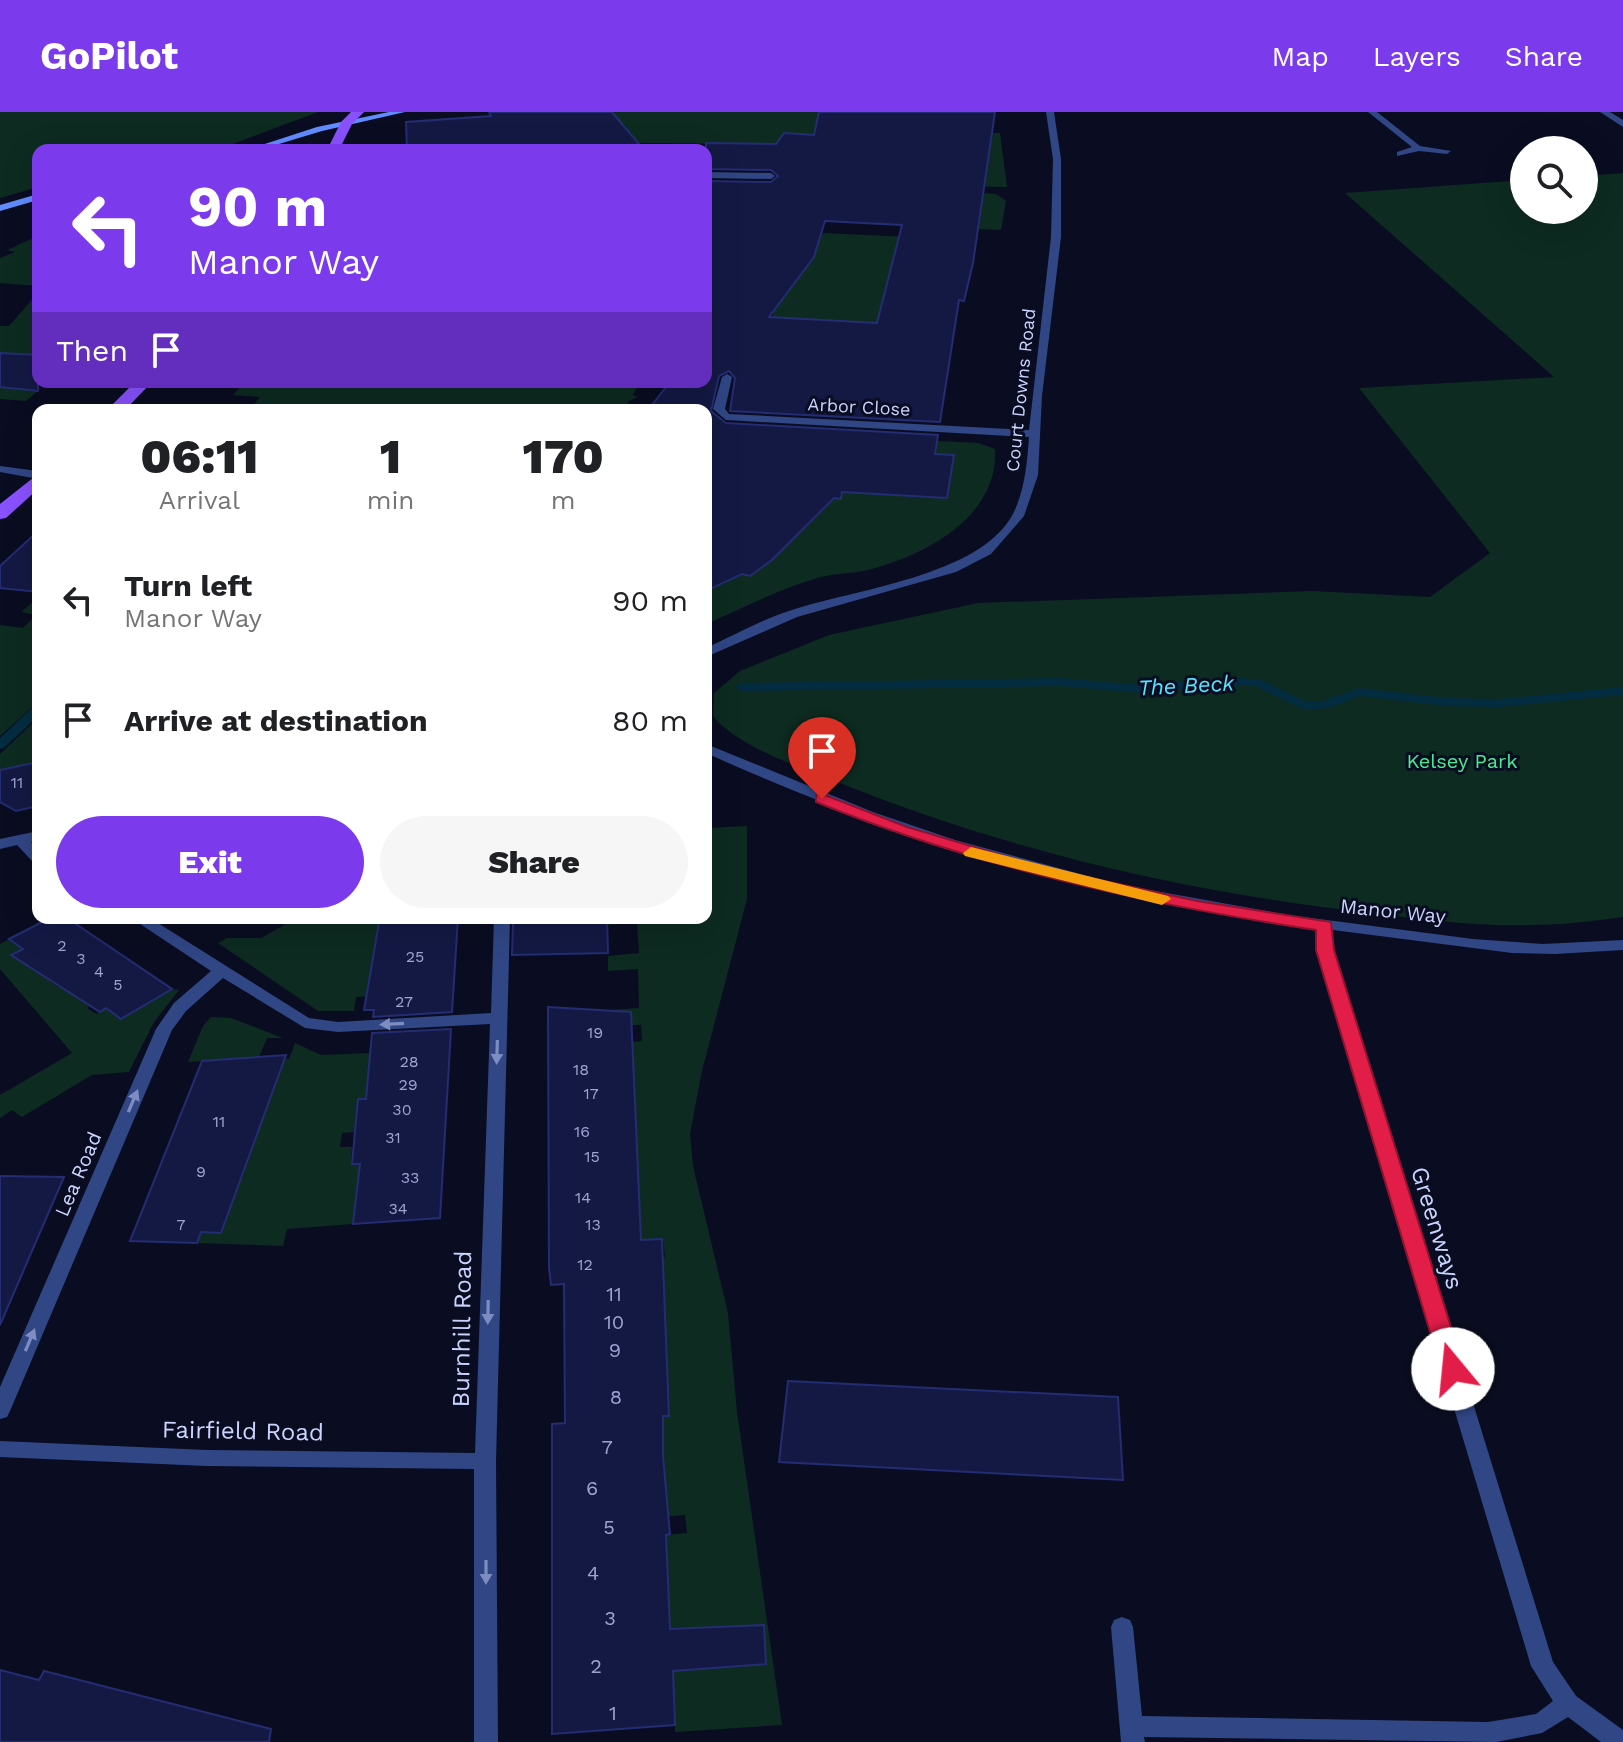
<!DOCTYPE html>
<style>
body{margin:0;font-family:"Work Sans",sans-serif;background:#f6f6f6;color:#202124;height:100vh;display:flex;flex-direction:column;font-size:30px;white-space:nowrap}
*{box-sizing:border-box;margin:0}
p{font-size:26px;color:#757577}
.icon{flex:none;width:44px;height:44px;fill:none;stroke:currentColor;stroke-width:2;stroke-linecap:round;stroke-linejoin:round}
.map{position:relative;flex:1;overflow:hidden}
.drawer{position:absolute;left:32px;top:292px;width:680px;height:520px;display:flex;flex-direction:column;background:#fff;border-radius:16px;box-shadow:0 8px 32px #0002}
.drawer>*{flex:none}
.top-card{position:absolute;left:32px;top:32px;width:680px;height:244px;border-radius:16px;box-shadow:0 8px 32px #0002;background:#7c3aed;color:#fff;overflow:hidden}
.controls{position:absolute;left:1510px;top:24px;display:grid;gap:16px}
.controls a{display:grid;place-items:center;width:88px;height:88px;border-radius:50%;background:#fff;box-shadow:0 8px 32px #0002;font-size:40px}
.pin{position:absolute;display:grid;place-items:center;width:68px;height:68px;color:#fff;margin:-82px -34px;border-radius:50% 50% 50% 0;rotate:-45deg;box-shadow:0 0 8px #0007}
.pin .icon{rotate:45deg}
.me{position:absolute;width:88px;margin:-44px;rotate:343deg;stroke-linejoin:round;filter:drop-shadow(0 0 6px #0008)}
.turn{display:flex;align-items:center;gap:28px;height:168px;padding:0 24px;font-size:36px}
.turn .icon{width:104px;height:104px;stroke-width:2.5}
.turn b{display:block;font-size:56px;line-height:68px}
.then{display:flex;align-items:center;height:76px;padding:0 24px;background:#0003;gap:16px;font-size:30px}
.eta{display:flex;justify-content:space-evenly;align-items:center;height:136px;text-align:center}
.eta b{font-size:48px;font-weight:800;line-height:56px}
.action{display:flex;gap:16px;margin-top:auto;padding:16px 24px}
.action a{flex:1;height:92px;border-radius:48px;background:#7c3aed;color:#fff;font-size:32px;font-weight:800;line-height:92px;text-align:center}
.action a+a{background:#f6f6f6;color:#202124}
ul{padding:0;list-style:none}
li{display:flex;align-items:center;gap:24px;height:120px;padding:0 24px}
li div{flex:1}
li b{display:block;font-size:30px}
li em{font-style:normal}
header{display:flex;align-items:center;gap:48px;box-sizing:border-box;height:112px;padding:0 40px;background:#7c3aed;color:#fff}
header strong{font-size:38px}
nav{display:flex;gap:44px;margin-inline-start:auto;font-size:28px}
.map>svg:first-child{display:block}
</style>
<header>
<strong>GoPilot</strong>
<nav><a>Map</a><a>Layers</a><a>Share</a></nav>
</header>
<div class="map">
<svg width="1623" height="1630" viewBox="0 0 1623 1630">
<rect width="100%" height="100%" fill="#0a0d21"/>
<g fill="#0d2b21">
<path d="M0,0H318L217,38H38V75L0,86Z"/>
<path d="M612,0H819L910,20L1000,21L1007,75L818,72L743,32L548,30L423,38Z"/>
<path d="M1623,61V805C1593,809 1563,813 1532,813C1476,815 1419,807 1363,800C1185,780 1007,738 840,671C804,657 736,634 713,604L714,581L740,559L829,523L978,491L1312,479L1430,485L1490,441L1359,276L1554,265L1345,81L1524,68V98H1584V64Z"/>
<path d="M873,80L924,113L979,115L981,104H973L975,91H982L983,81L996,82L1006,89L1001,118L863,112Z"/>
<path d="M823,121L931,126L876,220L773,206V200Z"/>
<path d="M38,124V174L0,171V146L15,140L7,138Z"/>
<path d="M38,181V267L26,277L38,279L26,289L0,287V214H9Z"/>
<path d="M245,270H593L637,275L633,283L638,285L629,289L627,295L631,298H249L260,285L233,283Z"/>
<path d="M901,327L979,331L995,337C999,404 927,443 868,458C851,462 831,461 814,467C777,478 741,497 706,512V381L840,387L852,345Z"/>
<path d="M38,486V590L0,624V513L23,516L36,503L21,500Z"/>
<path d="M38,606V650L0,659V642Z"/>
<path d="M747,714V787L702,959L690,1022L693,1054L728,1201L737,1300L782,1613L675,1620L674,1587L641,1590L667,1447L666,1423L687,1421L685,1403L634,1407L631,1307L669,1303L664,1221L620,1149L665,1145L663,1127L640,1128L633,930L642,929L641,913L609,914V898L639,896L638,857L608,859V844L639,841L637,811L607,813V806H706V716Z"/>
<path d="M278,806H468L379,811L377,825L394,883L356,885L354,899H318L218,831L227,826H261L286,812Z"/>
<path d="M9,827L23,837L13,843L60,863L49,869L58,875L68,870L97,889L87,896L96,902L106,896L121,906L172,877L179,878L154,910L129,960L92,963L22,1005L12,998L0,1006V983L72,941L0,857V832Z"/>
<path d="M211,905L231,906L283,926H267L259,945L188,950L203,914Z"/>
<path d="M295,931L321,943L370,941L366,987H358L354,1020L342,1021L340,1035H352L351,1052L379,1051L377,1070L357,1072L353,1112L287,1117L283,1134L197,1131L201,1120H221L233,1087L220,1067H242L282,947H289Z"/>
</g>
<g fill="none" stroke-linecap="round" stroke-linejoin="round">
<g fill="#042c40" fill-rule="evenodd">
<path d="M1230,565L1261,568L1307,590L1322,589L1359,576L1445,586L1499,587L1623,575V583L1499,595L1445,594L1360,584L1328,596L1305,598L1255,574L1230,573L1141,581L1061,574L741,579L735,575L741,571L1061,566L1141,573Z"/>
<path d="M38,593V604L4,636L0,637V626L34,594Z"/>
</g>
</g>
<g fill="#141944" stroke="#242c72" stroke-width="2" fill-rule="evenodd">
<path d="M489,0H612L644,38H407L406,10L491,4Z"/>
<path d="M819,0H995L973,151L964,189L959,188L940,310L730,299L735,266L729,259L719,264L711,299L726,311L938,323L935,342L954,343L947,386L842,380L841,387L834,386L772,448L750,464L742,462L706,479V298H648L670,270H706V69L771,70L778,64L771,58L706,57V31L776,32L784,21L814,23ZM825,109L902,113L877,211L769,205L814,145Z"/>
<path d="M0,241L38,243V279L0,275Z"/>
<path d="M38,419V480L0,476V454Z"/>
<path d="M38,650V694L16,699L0,690V658Z"/>
<path d="M50,806H67L172,877L121,907L106,896L100,900L11,843L23,837L9,827Z"/>
<path d="M458,806L452,900L373,905L374,898H364L379,811Z"/>
<path d="M607,806L608,841L512,843L513,811Z"/>
<path d="M548,895L631,900L641,1128L662,1127L669,1304H663V1344L670,1422L666,1423L670,1517L764,1513L766,1552L673,1559L675,1613L552,1622V1312L565,1311L564,1172L551,1173L549,1155Z"/>
<path d="M451,917L440,1106L353,1112L360,1052H352L358,987H366L372,921Z"/>
<path d="M286,943L221,1121L201,1120L197,1131L130,1129L202,949Z"/>
<path d="M0,1064L64,1065L0,1213Z"/>
<path d="M788,1269L1118,1285L1123,1368L779,1350Z"/>
<path d="M0,1558L39,1568L44,1559L271,1617L269,1630H0Z"/>
</g>
<g fill="none" stroke-linecap="round" stroke-linejoin="round">
<g fill="#304685" fill-rule="evenodd">
<path d="M1046,0H1054L1061,47V125L1042,284L1038,363L1024,404L991,442L956,460L797,505L706,545V536C733,524 761,508 789,499C853,477 979,465 1013,402C1025,378 1027,351 1029,325L726,308L713,297L722,265L727,262L732,265L725,297L729,302L1029,318L1051,125L1053,47Z"/>
<path d="M1368,0H1377L1420,34L1451,39L1447,42L1419,39L1397,44V40L1412,35Z"/>
<path d="M1600,0H1610L1623,8V15Z"/>
<path d="M706,60L771,61L775,64L771,67L706,66Z"/>
<path d="M0,354L38,359V367L0,360Z"/>
<path d="M706,632L873,700L955,728L1117,772L1288,803L1473,827L1543,832L1623,828V838L1555,842L1512,841L1333,818V838L1553,1550L1576,1584L1623,1618V1630H1601L1568,1605L1542,1621L1496,1630L1144,1625L1145,1630H1121L1111,1515L1114,1508L1122,1505L1130,1508L1133,1515L1142,1604L1488,1610L1536,1602L1553,1589L1531,1554L1317,838V816C1105,789 901,729 706,641Z"/>
<path d="M38,719V729L31,730L38,738V752L33,750L17,733L0,737V727Z"/>
<path d="M131,806H150L309,906L338,910L491,901L494,806H510L496,1349L498,1630H474V1357L207,1354L0,1345V1329L207,1338L475,1341L490,912L338,920L305,916L223,866L186,899L172,918L10,1299L7,1305L0,1307V1275L156,917L174,891L211,859Z"/>
</g>
<g fill="#618cff" fill-rule="evenodd">
<path d="M389,0H405L322,19L259,38H246L317,15Z"/>
<path d="M38,82V88L0,99V93Z"/>
</g>
<g fill="#8a51ff" fill-rule="evenodd">
<path d="M351,0H364L352,12L339,38H327L341,10Z"/>
<path d="M135,270H152L125,298H107Z"/>
<path d="M38,362V377L6,406L0,407V392Z"/>
</g>
</g>
<defs><path id="oneway-solid" d="M-6-.8H1V-3.2L6.5 0L1 3.2V.8H-6Z" transform="scale(2)"/></defs>
<g fill="#7d8dc2">
<use href="#oneway-solid" transform="translate(392 912) rotate(177)"/>
<use href="#oneway-solid" transform="translate(497 940) rotate(92)"/>
<use href="#oneway-solid" transform="translate(133 989) rotate(-67)"/>
<use href="#oneway-solid" transform="translate(488 1200) rotate(91)"/>
<use href="#oneway-solid" transform="translate(30 1228) rotate(-67)"/>
<use href="#oneway-solid" transform="translate(486 1460) rotate(90)"/>
</g>
<path fill="#e11d48" stroke="#92132f" stroke-width="2" d="M822,682L907,715L1045,756L1197,789L1331,810L1334,838L1464,1257L1461,1264H1444L1441,1257L1316,838V818C1144,792 977,755 816,690V683Z"/>
<path fill="#f59e0b" d="M971,735L1168,784L1171,787L1162,793L965,744L963,741Z"/>
<g text-anchor="middle" stroke-width="6" stroke-linejoin="round" paint-order="stroke">
<g font-size="16" fill="#9ca5d0">
<text x="17" y="676">11</text>
<text x="62" y="839">2</text>
<text x="415" y="850">25</text>
<text x="81" y="852">3</text>
<text x="99" y="865">4</text>
<text x="118" y="878">5</text>
<text x="404" y="895">27</text>
<text x="595" y="926">19</text>
<text x="409" y="955">28</text>
<text x="581" y="963">18</text>
<text x="408" y="978">29</text>
<text x="591" y="987">17</text>
<text x="402" y="1003">30</text>
<text x="219" y="1015">11</text>
<text x="582" y="1025">16</text>
<text x="393" y="1031">31</text>
<text x="592" y="1050">15</text>
<text x="201" y="1065">9</text>
<text x="410" y="1071">33</text>
<text x="583" y="1091">14</text>
<text x="398" y="1102">34</text>
<text x="181" y="1118">7</text>
<text x="593" y="1118">13</text>
<text x="585" y="1158">12</text>
</g>
<g font-size="18" fill="#cad4ff" stroke="#0a0d21">
<text transform="translate(1021 278) rotate(-84)" y="6">Court Downs Road</text>
<text transform="translate(859 295) rotate(3)" y="6">Arbor Close</text>
</g>
<g font-size="20" fill="#49ec92" stroke="#0a0d21">
<text x="1462" y="656">Kelsey Park</text>
</g>
<g font-size="20" fill="#cad4ff" stroke="#0a0d21">
<text transform="translate(1393 799) rotate(6)" y="7">Manor Way</text>
<text transform="translate(78 1062) rotate(-67)" y="7">Lea Road</text>
</g>
<g font-size="20" fill="#9ca5d0">
<text x="614" y="1189">11</text>
<text x="614" y="1217">10</text>
<text x="615" y="1245">9</text>
<text x="616" y="1292">8</text>
<text x="607" y="1342">7</text>
<text x="592" y="1383">6</text>
<text x="609" y="1422">5</text>
<text x="593" y="1468">4</text>
<text x="610" y="1513">3</text>
<text x="596" y="1561">2</text>
<text x="613" y="1608">1</text>
</g>
<g font-size="22" font-style="italic" fill="#58e4ff" stroke="#0a0d21">
<text transform="translate(1186 573) rotate(-3)" y="8">The Beck</text>
</g>
<g font-size="24" fill="#cad4ff" stroke="#0a0d21">
<text transform="translate(1437 1116) rotate(73)" y="8">Greenways</text>
<text transform="translate(462 1217) rotate(-89)" y="8">Burnhill Road</text>
<text transform="translate(243 1319) rotate(1)" y="8">Fairfield Road</text>
</g>
</g>
</svg>
<div class="controls">
<a><svg class="icon" aria-label="search" viewBox="0 0 24 24"><circle cx="10" cy="10" r="6"/><path d="M15 15l6 6"/></svg></a>
</div>
<div class="pin" style="left:822px;top:687px;background:#d93025"><svg class="icon" aria-label="arrive" viewBox="0 0 24 24"><path d="M6 21V4h12l-3 4 3 4H6"/></svg></div>
<svg class="me" style="left:1453px;top:1257px" viewBox="-20 -20 40 40"><circle r="19" fill="#fff"/><path d="M0-13L10 11 0 6-10 11z" fill="#e11d48"/></svg>
<div class="top-card">
<div class="turn"><svg class="icon" aria-label="left" viewBox="0 0 24 24"><path d="M17 20v-9H6M10 6l-5 5 5 5"/></svg><div><b>90 m</b>Manor Way</div></div>
<div class="then">Then<svg class="icon" aria-label="arrive" viewBox="0 0 24 24"><path d="M6 21V4h12l-3 4 3 4H6"/></svg></div>
</div>
<section class="drawer">
<div class="eta">
<div><b>06:11</b><p>Arrival</p></div>
<div><b>1</b><p>min</p></div>
<div><b>170</b><p>m</p></div>
</div>
<ul>
<li><svg class="icon" aria-label="left" viewBox="0 0 24 24"><path d="M17 20v-9H6M10 6l-5 5 5 5"/></svg><div><b>Turn left</b><p>Manor Way</p></div><em>90 m</em></li>
<li><svg class="icon" aria-label="arrive" viewBox="0 0 24 24"><path d="M6 21V4h12l-3 4 3 4H6"/></svg><div><b>Arrive at destination</b></div><em>80 m</em></li>
</ul>
<div class="action"><a>Exit</a><a>Share</a></div>
</section>
</div>
